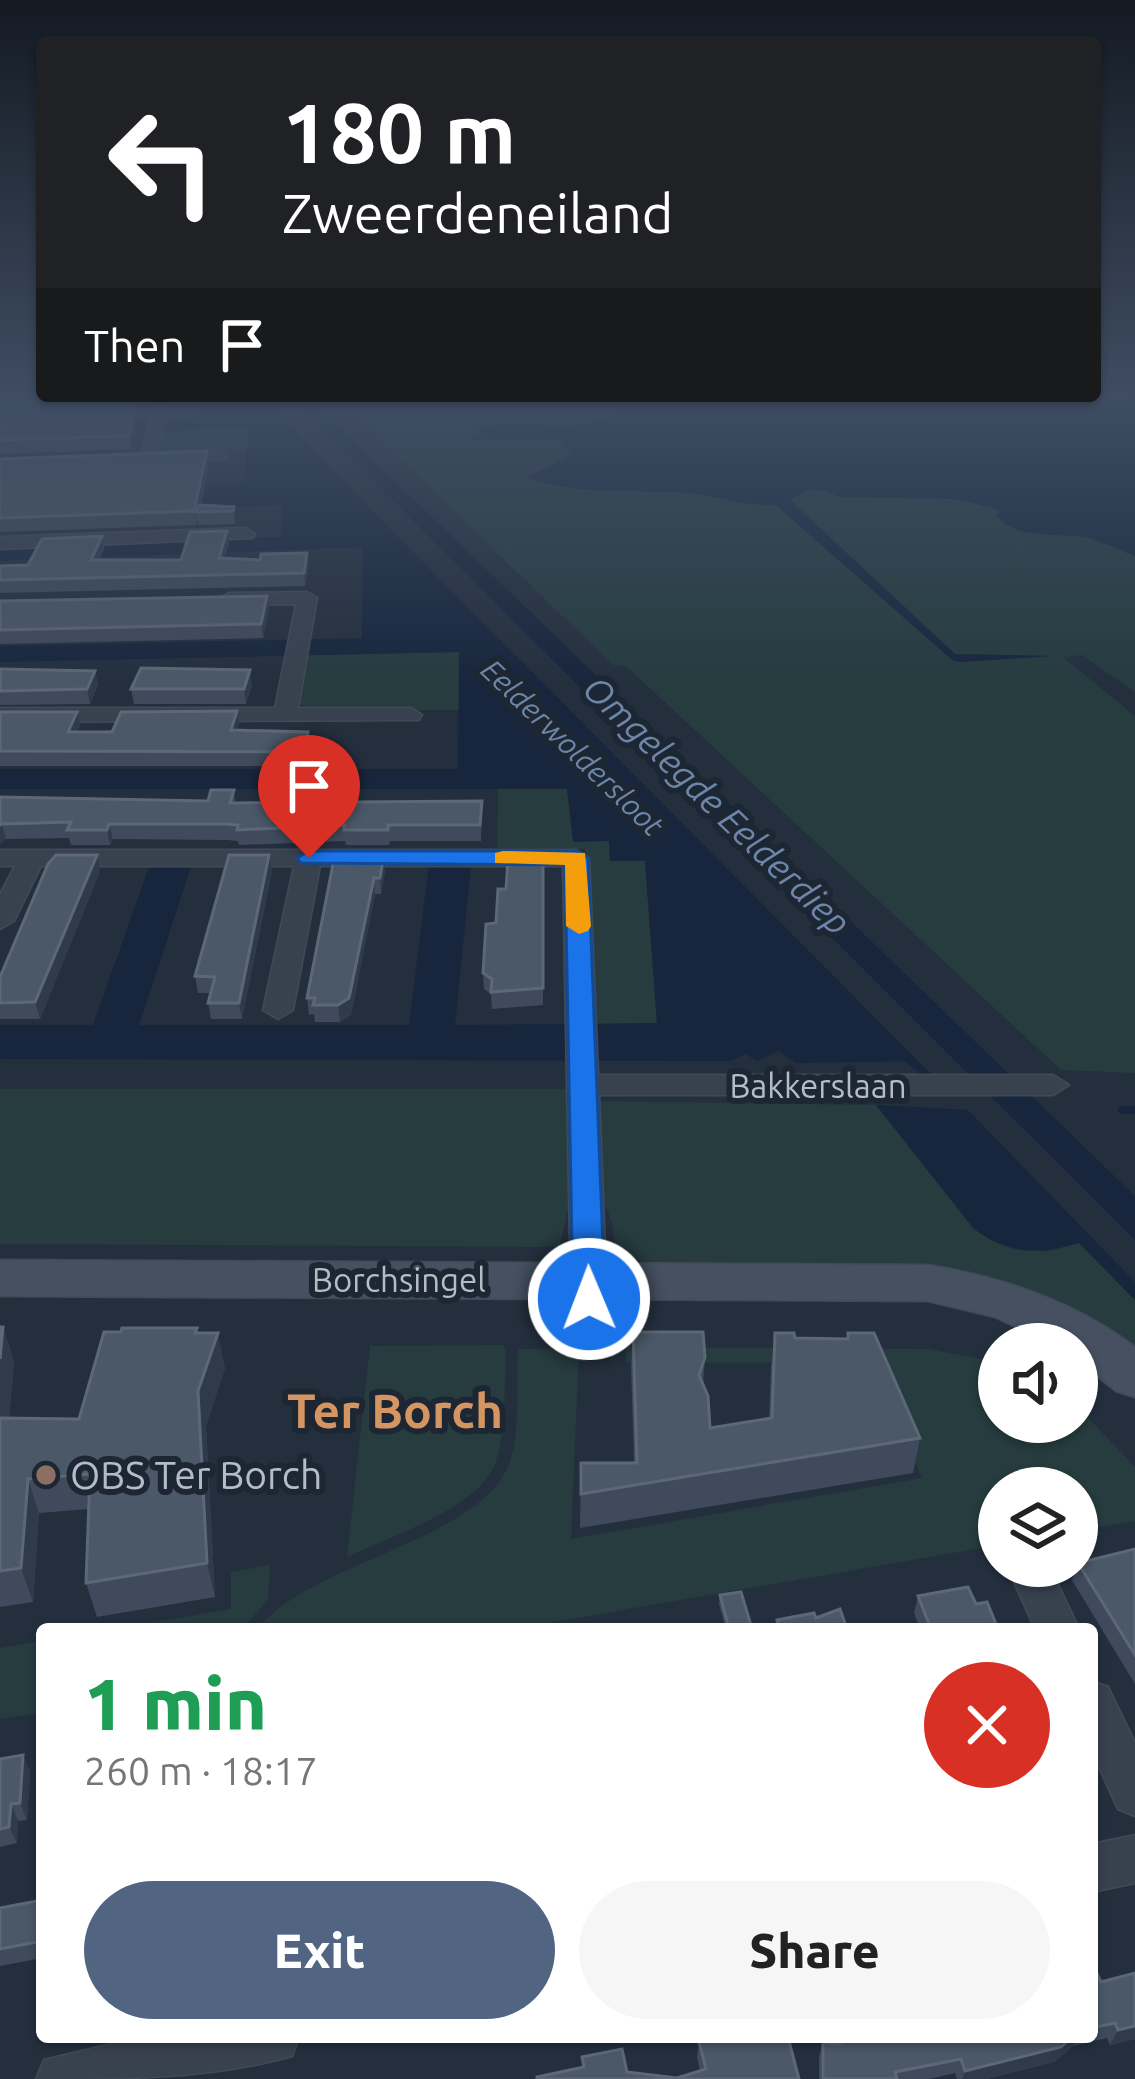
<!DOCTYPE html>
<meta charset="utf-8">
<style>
body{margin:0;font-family:Ubuntu,sans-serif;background:#f6f6f6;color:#222;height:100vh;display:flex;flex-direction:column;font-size:45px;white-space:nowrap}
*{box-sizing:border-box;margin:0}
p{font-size:39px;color:#767676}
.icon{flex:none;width:66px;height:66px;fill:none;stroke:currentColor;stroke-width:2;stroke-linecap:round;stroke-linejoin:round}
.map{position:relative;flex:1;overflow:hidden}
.drawer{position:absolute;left:36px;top:1623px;width:1062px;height:420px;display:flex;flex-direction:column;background:#fff;border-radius:12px;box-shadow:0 3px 9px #0004}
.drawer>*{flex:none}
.top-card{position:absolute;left:36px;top:36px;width:1065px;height:366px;border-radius:12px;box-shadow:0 3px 9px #0004;background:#202124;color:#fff;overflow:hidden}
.tools{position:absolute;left:978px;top:1323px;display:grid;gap:24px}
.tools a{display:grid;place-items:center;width:120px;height:120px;border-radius:50%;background:#fff;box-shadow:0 3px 9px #0004;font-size:60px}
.pin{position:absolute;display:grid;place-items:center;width:102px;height:102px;color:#fff;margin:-123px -51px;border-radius:50% 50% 50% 0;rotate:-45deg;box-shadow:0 0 12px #0007}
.pin .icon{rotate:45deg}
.me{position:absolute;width:132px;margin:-66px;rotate:359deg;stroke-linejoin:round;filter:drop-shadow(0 0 9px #0008)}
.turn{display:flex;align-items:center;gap:42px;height:252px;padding:0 48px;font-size:54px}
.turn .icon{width:156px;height:156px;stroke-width:2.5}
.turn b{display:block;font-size:84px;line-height:102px}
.then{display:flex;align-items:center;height:114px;padding:0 48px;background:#0003;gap:24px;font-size:45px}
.round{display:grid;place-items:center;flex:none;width:126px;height:126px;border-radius:63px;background:#f6f6f6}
.headline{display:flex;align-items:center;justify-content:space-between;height:204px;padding:0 48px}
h1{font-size:72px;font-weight:800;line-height:90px;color:#1e9e55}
.action{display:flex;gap:24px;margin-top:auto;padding:24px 48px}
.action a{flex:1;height:138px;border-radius:72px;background:#516482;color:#fff;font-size:48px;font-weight:800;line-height:138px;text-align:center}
.action a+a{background:#f6f6f6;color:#222}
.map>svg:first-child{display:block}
</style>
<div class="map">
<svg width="1135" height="2079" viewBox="0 0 1135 2079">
<rect width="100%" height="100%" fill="#242f3e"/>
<g fill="#263c3f">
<path d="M335,396H621L626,401C599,441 522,420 478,427L489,433L468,438L559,440L573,453L558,465L532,472L527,478L542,483C586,492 629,491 673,492C709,493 741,507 776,505L956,662L1050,656L955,654L789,501C810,487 819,483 841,497L955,499L994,507L1048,535L1087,537L1135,556V692L1082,655L1063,657L1135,716V1073L1061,1070L626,666L613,665Z"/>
<path d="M855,396H1051L1052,398L1009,410Z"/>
<path d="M250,428L248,450L155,454L164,430Z"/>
<path d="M459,652V710H315L300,704L308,655Z"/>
<path d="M498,789H568L610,841L645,861L657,1024H592L585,849L497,848Z"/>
<path d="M0,1089H575L573,1189L559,1247L0,1244Z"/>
<path d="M593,1101L876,1105L974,1229L1045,1252L1079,1243L1135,1300V1362L1041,1306L645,1274L643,1263L615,1245L612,1223L595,1178Z"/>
<path d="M503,1345L506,1352C504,1383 507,1447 491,1472C469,1511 387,1538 347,1557L370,1346Z"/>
<path d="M626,1347L929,1349L999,1362V1422H1077V1406L1135,1467V1521L1077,1531V1488H999V1545L513,1629H258C310,1561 484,1541 510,1461C521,1428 516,1383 518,1349L579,1348L571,1539L922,1478L871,1362L626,1363Z"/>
<path d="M270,1565L268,1600L242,1629H113L231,1609V1572Z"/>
<path d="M42,1641V1712L0,1719V1648Z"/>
</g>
<g fill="#17263c">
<path d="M1135,395V556C1119,550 1105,542 1089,538C1059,531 1017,542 996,515L1000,510L955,499L841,497C817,489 814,484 790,500L955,654L1052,656L963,662L952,660L776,505C741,506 709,493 674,492C624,490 575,494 526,478L572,454L559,440H466L487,436L475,430C520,412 596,445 626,401L621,396H855L1009,410L1038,405L1051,396Z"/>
<path d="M198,396H266L310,448L918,1061L796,1063L779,1051L757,1061L746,1054L731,1061L0,1059V1025H93L150,864H192L139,1025H409L429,864L471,865L455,1025L657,1023L645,861H610L609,841L573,842L567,789H0V769H458L459,652L0,662V646L362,638L363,547L0,561V548L281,537L283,505L0,516V492L244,483L249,428L0,435V427L193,420Z"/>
<path d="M288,396H307L1135,1196V1240Z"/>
<path d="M876,1105L968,1110L1135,1282V1300L1079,1243C1039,1255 1009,1255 974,1229Z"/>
</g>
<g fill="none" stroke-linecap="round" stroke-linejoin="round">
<g stroke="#17263c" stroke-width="8">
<path d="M907,1058L927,1075"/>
<path d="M1122,1110H1135"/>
</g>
<g stroke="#414a57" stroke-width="3">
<g id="minor">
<path d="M95,396H171L154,462L140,458L154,401L101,403Z"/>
<path d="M220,450L228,455L226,459L166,462L158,457L166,452Z"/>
<path d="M246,528L255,534L253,538L0,549V537Z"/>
<path d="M307,592L317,598L298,708H411L422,715L419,720L0,722V708H275L296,604L229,605L219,599L229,593Z"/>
<path d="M0,850H576L589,858L598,1075H1053L1069,1085L1053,1095H599L607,1299L602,1309L589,1312L576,1309L571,1299L563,866H320L293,1010L278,1019L263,1010L294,866H41L14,921L0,929V894L15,866H0Z"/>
<path d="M1007,1566H1049L1079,1629H1035Z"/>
<path d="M1092,1681L1108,1687L1135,1743V1816L1118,1809L1092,1752Z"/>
<path d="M1135,1835V1883L1092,1892V1844Z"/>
<path d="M141,2037H299L292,2056C212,2079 121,2079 36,2079L44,2060Z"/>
</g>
</g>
<g stroke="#414a57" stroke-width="3">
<path id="secondary" d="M0,1260L928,1265C1003,1277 1074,1301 1135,1347V1397L1116,1391L1077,1360V1344H1052L995,1317L928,1301L0,1296Z"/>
</g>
<use href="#minor" fill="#38414e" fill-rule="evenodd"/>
<use href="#secondary" fill="#465061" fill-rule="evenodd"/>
</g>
<g fill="#3f4b5c">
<path d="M0,399L139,406L131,449L0,454Z"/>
<path d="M207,451L209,464L201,505L234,507L235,524L198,525V520L196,525L0,532V459Z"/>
<path d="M102,536L104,549L99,560H181L229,544L224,558L309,566L305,586L0,593V566L28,565Z"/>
<path d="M267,596L269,609L263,638L0,644V601Z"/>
<path d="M0,669L95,671L98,685L90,704L0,705Z"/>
<path d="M252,685L246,704H134L131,689Z"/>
<path d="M0,712L80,726L77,732L239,725L237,730L308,732L310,746L305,766H0Z"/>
<path d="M234,790L235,803L482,801L481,841H390L389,845H346L345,841L239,845L238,841L227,840L113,839L110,845H71L69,838L6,839L0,844V797L208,801Z"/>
<path d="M543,858V1005L492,1009L491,994L484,989L483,973L506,889Z"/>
<path d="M333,864L385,871L381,894H375L351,1015L340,1022H315L314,1014L309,1015L307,998Z"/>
<path d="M100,871L40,1019H0V977Z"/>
<path d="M272,871L242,1019H211L208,1003L211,993H198L195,976Z"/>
<path d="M0,1327H3L14,1362L9,1418L79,1419L198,1333L225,1368L206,1426L215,1597L97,1617L86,1583L89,1509L39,1513L33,1602L0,1607Z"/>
<path d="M633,1332L705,1357L703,1384L710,1428L769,1418L771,1367L775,1333L795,1338L847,1339L848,1333L920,1438L913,1473L580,1528L581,1463H634L631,1366Z"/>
<path d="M1135,1549V1684L1072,1580L1078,1563Z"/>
<path d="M720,1595L752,1629H726L719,1604Z"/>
<path d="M918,1596L976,1604L998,1629H920L914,1613Z"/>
<path d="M23,1755L30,1772L27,1820L18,1821L17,1843L0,1847V1759Z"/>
<path d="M42,1900V1958L0,1966V1908Z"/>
<path d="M1092,1962L1101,1982L1135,2039L1110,2045L1107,2038L1073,2046L1054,2062L986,2079H957L955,2073L929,2079H819V2057L823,2042L837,2044L857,2037H1092Z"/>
<path d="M699,2042L799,2079H537L582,2067V2057L627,2072L677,2078L700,2071L697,2057Z"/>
</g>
<g fill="#2f3b4b">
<path d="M138,396L139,406L131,449L129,436Z"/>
<path d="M207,451L209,464L199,512H196V525L194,511Z"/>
<path d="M227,531L229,544L220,571L219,558Z"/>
<path d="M102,536L104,549L93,573L91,560Z"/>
<path d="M307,553L309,566L305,586L304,573Z"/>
<path d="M267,596L269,609L263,638L261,624Z"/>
<path d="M250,670L252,685L246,704L244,689Z"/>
<path d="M95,671L98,685L90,704L87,689Z"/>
<path d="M237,711L239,725L233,744L231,730Z"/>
<path d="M77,712L80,726L71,746L68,732Z"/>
<path d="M308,732L310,746L305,766L303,752Z"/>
<path d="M2,824L6,839L0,844V825Z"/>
<path d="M109,824L113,839L110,845L107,830Z"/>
<path d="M384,854L385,871L381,894L380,878Z"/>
<path d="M97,855L100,871L40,1019L35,1002Z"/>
<path d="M269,855L272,871L242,1019L239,1003Z"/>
<path d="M374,878L375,894L351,1015L340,1022L338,1005Z"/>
<path d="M3,1327L14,1362L6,1453L0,1435V1359Z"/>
<path d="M218,1333L225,1368L206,1426L215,1597L207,1563L198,1391Z"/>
<path d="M28,1479L39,1513L33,1602L21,1568Z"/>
<path d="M23,1755L30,1772L27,1820L20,1803Z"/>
<path d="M11,1804L18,1821L17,1843L9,1827Z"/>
<path d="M1135,2026V2039L1110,2045L1118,2030Z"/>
<path d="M1072,2037H1077L1073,2046L1054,2062L986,2079H962L965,2071Z"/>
</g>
<g fill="#4b5868" stroke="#5c6777" stroke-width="3">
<path d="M77,396H137L129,436L0,440V399Z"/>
<path d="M207,451L194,511L0,518V459Z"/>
<path d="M199,505L234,507L233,511L196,512Z"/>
<path d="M227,531L219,558L260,560L261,554L307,553L304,573L0,580V566L28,565L42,539L102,536L91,560H181L190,532Z"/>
<path d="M267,596L261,624L0,630V601Z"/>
<path d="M141,668L250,670L244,689H131Z"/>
<path d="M0,669L95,671L87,689L0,691Z"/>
<path d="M237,711L231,730L308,732L303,752L0,751V712H77L68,732H112L121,712Z"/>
<path d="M211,790H234L230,803L482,801L480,825H388V830H344L345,825L237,830L238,825L225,824H109L107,830H67L71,822L2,824L0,825V797L208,801Z"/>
<path d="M339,854H384L380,878H374L349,998L338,1005H313L315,998H307L333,864Z"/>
<path d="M56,855H97L35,1002L0,1003V977L48,864Z"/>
<path d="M229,855H269L239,1003H208L215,977L195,976Z"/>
<path d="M508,858H543V988L491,992L492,979L483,973L486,924L496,923L498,889H506Z"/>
<path d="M0,1327H3L0,1359Z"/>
<path d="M122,1328H197L195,1333H218L198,1391L207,1563L86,1583L90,1474L28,1479L21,1568L0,1571V1418L79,1419L104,1332H121Z"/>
<path d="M633,1332H703L705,1357L699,1375L708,1396L710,1428L772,1418L775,1333H794L795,1338L848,1339V1333H874L920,1438L581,1494V1463H637Z"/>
<path d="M1135,1549V1655L1078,1563Z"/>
<path d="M968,1587L976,1604L987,1602L998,1629H931L918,1596Z"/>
<path d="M741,1592L752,1629H729L720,1595Z"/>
<path d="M840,1609L847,1629H780L777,1620L814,1613L816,1618Z"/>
<path d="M1034,1625L1036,1629H1013Z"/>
<path d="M23,1755L20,1803L11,1804L9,1827L0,1829V1759Z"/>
<path d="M42,1900V1941L0,1949V1908Z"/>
<path d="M1092,1962L1101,1982L1135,1973V2026L1118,2030L1115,2023L1092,2028Z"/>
<path d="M722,2037H788L799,2079H537V2077L584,2067L582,2057L622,2049L627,2072L677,2078L706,2069L699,2042Z"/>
<path d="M858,2037H1072L1061,2047L965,2071L961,2059L895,2072L897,2079H823V2042L837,2044Z"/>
</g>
<linearGradient id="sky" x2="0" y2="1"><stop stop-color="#141a22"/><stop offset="0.58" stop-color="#3f4d63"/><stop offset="1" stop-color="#3f4d63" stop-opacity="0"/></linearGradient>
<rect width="1135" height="686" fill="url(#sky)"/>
<path fill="#1a73e8" stroke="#114b97" stroke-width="3" d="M309,851H577L588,858L605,1299L601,1308H578L573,1299L565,865L301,863L297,858Z"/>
<path fill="#f59e0b" d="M503,851L585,853L591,926L588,931L579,934L566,926L565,865L495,863V853Z"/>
<circle fill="#8d6e63" stroke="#1d2633" stroke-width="4.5" cx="46" cy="1475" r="12"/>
<g text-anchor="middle" stroke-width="12" stroke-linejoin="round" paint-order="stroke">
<g font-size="30" font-style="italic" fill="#6d86a8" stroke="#1d2633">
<text transform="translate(572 748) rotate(44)" y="10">Eelderwoldersloot</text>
</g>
<g font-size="33" fill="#b4bcc9" stroke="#1d2633">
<text x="818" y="1098">Bakkerslaan</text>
<text x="399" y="1292">Borchsingel</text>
</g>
<g font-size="36" font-style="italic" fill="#6d86a8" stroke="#1d2633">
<text transform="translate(717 805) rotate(44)" y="13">Omgelegde Eelderdiep</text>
</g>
<g font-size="39" fill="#b4bcc9" stroke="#1d2633" text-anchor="start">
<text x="70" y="1489">OBS Ter Borch</text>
</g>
<g font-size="48" font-weight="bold" fill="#d59563" stroke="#1d2633">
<text x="395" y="1428">Ter Borch</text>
</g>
</g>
</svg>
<div class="tools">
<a><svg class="icon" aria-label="sound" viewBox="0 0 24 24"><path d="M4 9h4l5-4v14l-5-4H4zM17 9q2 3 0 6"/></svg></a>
<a><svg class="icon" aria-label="layers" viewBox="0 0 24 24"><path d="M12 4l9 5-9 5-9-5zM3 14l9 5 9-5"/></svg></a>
</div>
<div class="pin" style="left:309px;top:858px;background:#d93025"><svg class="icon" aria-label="arrive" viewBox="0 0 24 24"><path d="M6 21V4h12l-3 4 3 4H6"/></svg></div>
<svg class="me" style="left:589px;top:1299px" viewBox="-20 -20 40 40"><circle r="17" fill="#1a73e8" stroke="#fff" stroke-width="3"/><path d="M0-11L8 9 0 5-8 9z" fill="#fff"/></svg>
<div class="top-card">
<div class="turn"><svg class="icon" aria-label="left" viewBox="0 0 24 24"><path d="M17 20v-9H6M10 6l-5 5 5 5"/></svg><div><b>180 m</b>Zweerdeneiland</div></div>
<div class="then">Then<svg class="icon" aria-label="arrive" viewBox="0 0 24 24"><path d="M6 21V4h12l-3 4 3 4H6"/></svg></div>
</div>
<section class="drawer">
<div class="headline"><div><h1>1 min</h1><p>260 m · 18:17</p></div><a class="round" style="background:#d93025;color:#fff"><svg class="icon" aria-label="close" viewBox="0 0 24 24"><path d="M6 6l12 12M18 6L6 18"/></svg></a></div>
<div class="action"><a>Exit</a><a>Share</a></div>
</section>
</div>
